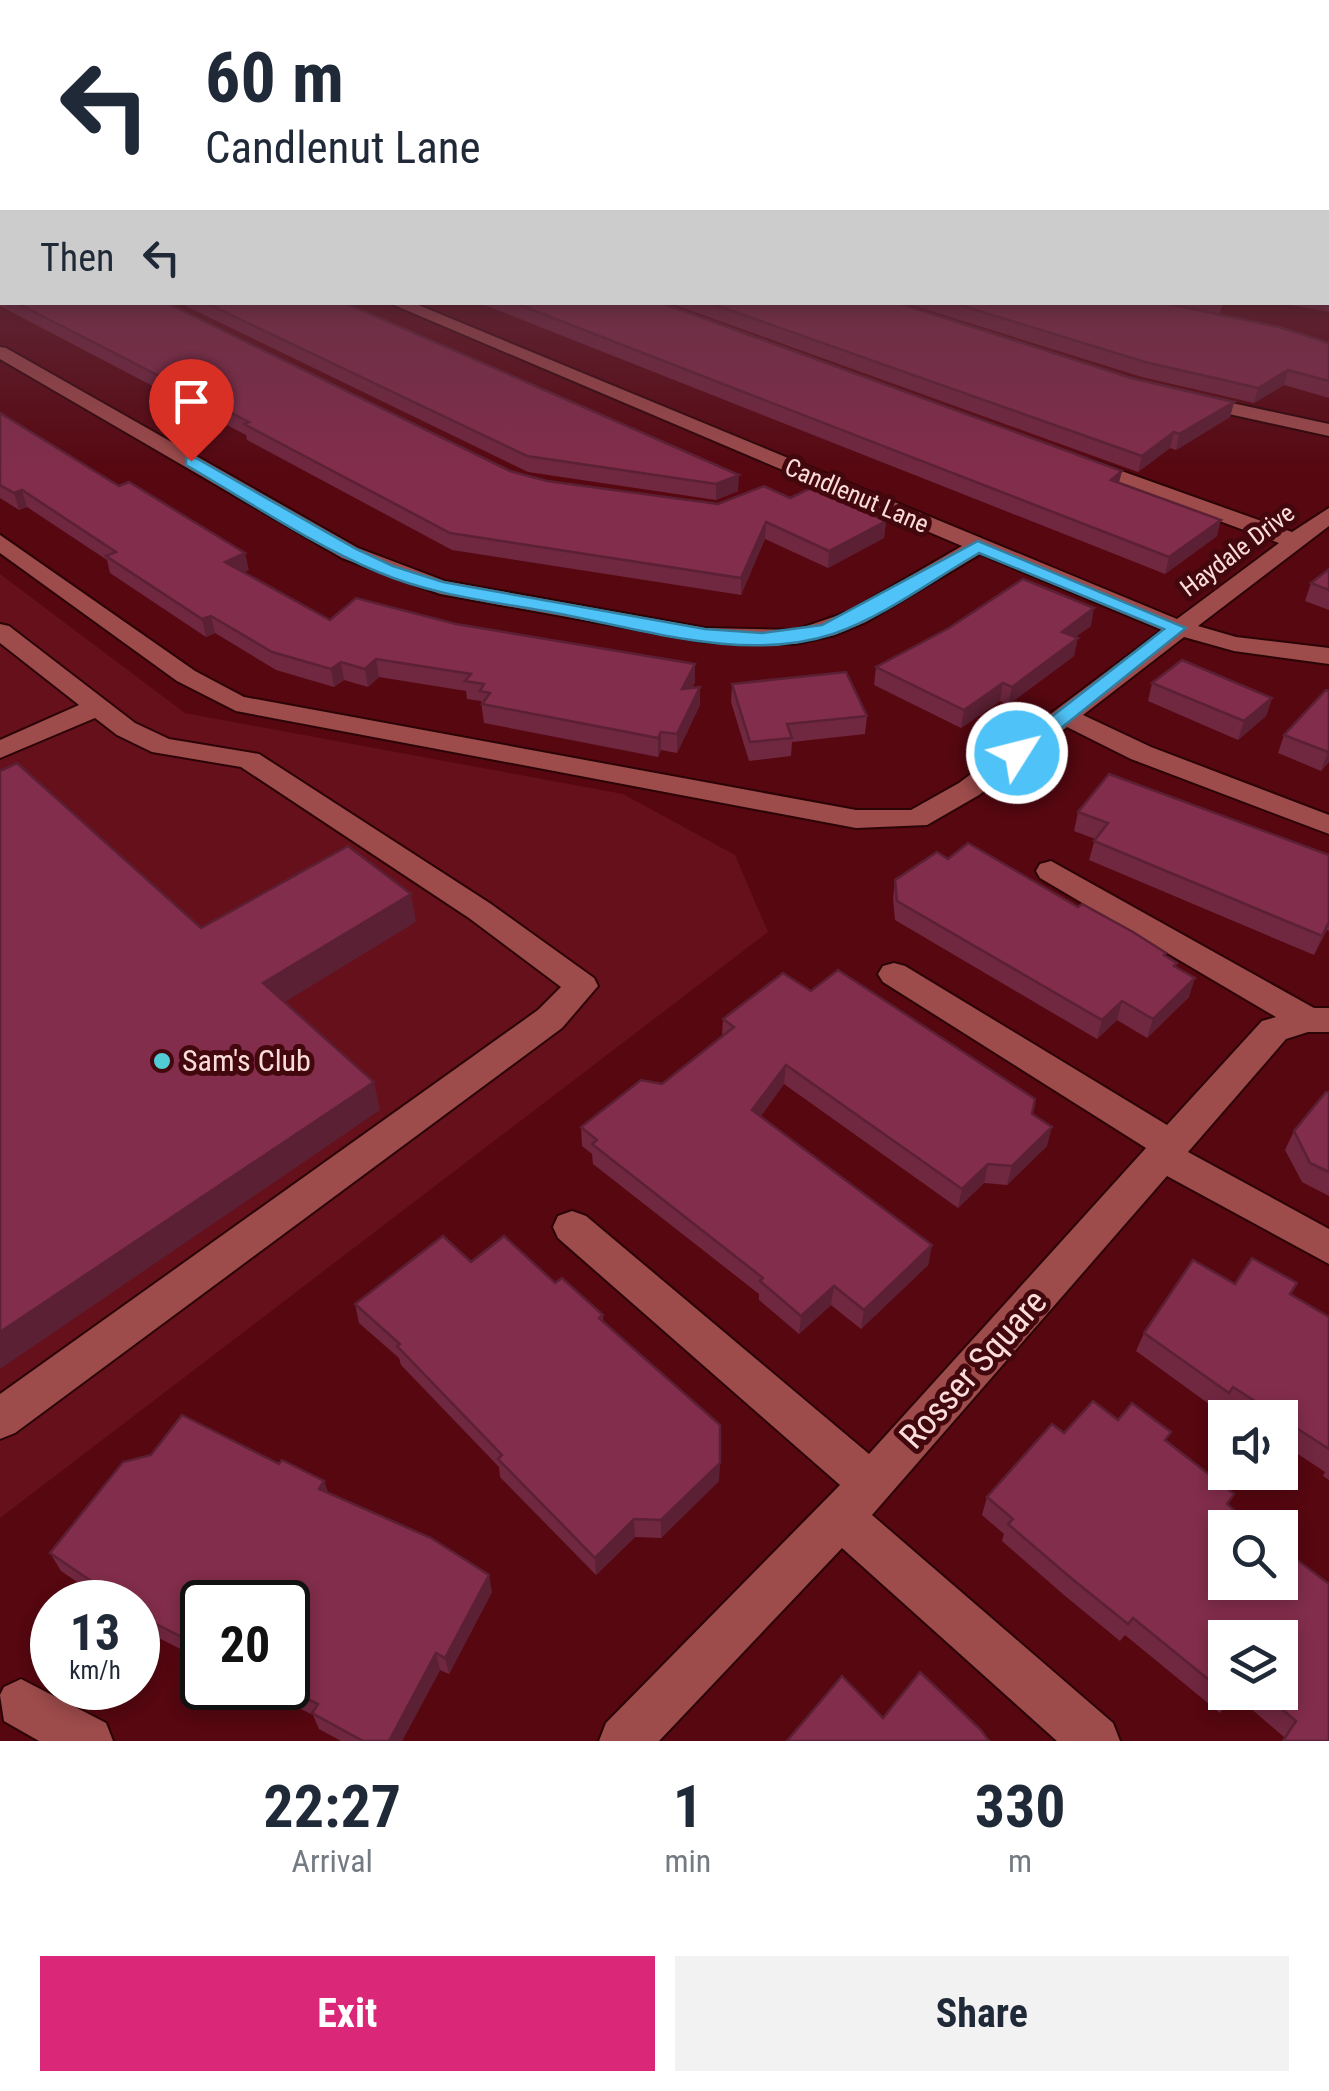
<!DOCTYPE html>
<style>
body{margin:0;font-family:"Roboto Condensed",sans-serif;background:#f2f2f3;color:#1f2937;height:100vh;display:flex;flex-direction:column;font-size:38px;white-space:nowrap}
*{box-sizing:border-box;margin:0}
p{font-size:32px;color:#747a83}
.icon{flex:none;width:55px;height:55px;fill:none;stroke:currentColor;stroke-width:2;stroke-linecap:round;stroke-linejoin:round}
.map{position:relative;height:1741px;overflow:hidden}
.panel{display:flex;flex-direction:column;background:#fff;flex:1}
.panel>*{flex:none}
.banner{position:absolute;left:0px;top:0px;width:1330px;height:305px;box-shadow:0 5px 15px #0003;background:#fff;color:#1f2937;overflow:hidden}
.controls{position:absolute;left:1208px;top:1400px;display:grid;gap:20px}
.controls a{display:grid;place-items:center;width:90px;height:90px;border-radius:0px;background:#fff;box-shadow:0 5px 15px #0003;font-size:50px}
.speed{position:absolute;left:30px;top:1580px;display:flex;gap:20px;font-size:50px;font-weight:700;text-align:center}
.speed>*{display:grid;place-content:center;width:130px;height:130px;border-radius:50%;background:#fff;box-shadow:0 5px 15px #0003;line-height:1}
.speed small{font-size:25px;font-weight:400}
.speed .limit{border:5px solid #111;border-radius:15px;background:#fff;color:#111}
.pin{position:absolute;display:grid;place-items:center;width:85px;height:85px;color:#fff;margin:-102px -42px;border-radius:50% 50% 50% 0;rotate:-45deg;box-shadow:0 0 10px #0007}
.pin .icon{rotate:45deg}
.me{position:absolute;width:110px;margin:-55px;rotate:54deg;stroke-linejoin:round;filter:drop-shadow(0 0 8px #0008)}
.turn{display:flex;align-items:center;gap:35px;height:210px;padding:0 40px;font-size:45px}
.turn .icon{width:130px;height:130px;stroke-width:2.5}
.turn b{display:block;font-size:70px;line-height:85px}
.then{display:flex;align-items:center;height:95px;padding:0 40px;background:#0003;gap:20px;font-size:38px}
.eta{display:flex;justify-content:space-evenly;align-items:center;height:170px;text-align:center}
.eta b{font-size:60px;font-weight:700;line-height:70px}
.cta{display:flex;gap:20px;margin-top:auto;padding:20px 40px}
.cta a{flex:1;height:115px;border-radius:0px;background:#db2777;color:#fff;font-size:40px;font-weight:700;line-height:115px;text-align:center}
.cta a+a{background:#f2f2f3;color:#1f2937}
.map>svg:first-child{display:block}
</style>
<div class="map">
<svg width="1329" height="1741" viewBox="0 0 1329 1741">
<rect width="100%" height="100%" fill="#560710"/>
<path fill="#66101b" d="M0,574L185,713L623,794L735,855L768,932L0,1518Z"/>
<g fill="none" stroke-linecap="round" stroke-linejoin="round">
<g stroke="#2b0406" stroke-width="4">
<g id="minor">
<path d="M387,302H411L1177,619L1279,543L1074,467L1071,463L1074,459H1088L1292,532L1329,508V526L1198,626L1236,637L1329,648V664L1234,651L1184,637L1083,715L1151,747L1329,815V834L1131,759L1067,727L979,795L927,825L856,828L236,711L177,681L0,553V535L195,671L244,697L856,810H911L959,783L1162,630L980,554L866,622L835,635L795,644L705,642L440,594L342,558L0,359V347L6,348L358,548L445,581L705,628L795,630L848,612L962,546Z"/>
<path d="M1195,395L1329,424V436L1188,405V397Z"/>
<path d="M0,624L9,626L135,723L169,739L259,754L491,904L594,978L598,986L562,1028L15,1433L0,1439V1394L538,1010L561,987L469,918L241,767L152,752L117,735L95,718L0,758V740L79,705L0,643Z"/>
<path d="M1051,861L1314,1008H1329V1032H1308L1286,1039L1188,1152L1329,1229V1264L1167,1176L872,1515L1113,1723L1120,1741H1057L842,1548L659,1741H599L606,1723L840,1485L558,1238L553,1227L558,1216L572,1211L586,1216L869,1454L1146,1148L883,982L878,974L883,966L894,963L905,966L1167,1125L1262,1021L1276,1017L1040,878L1036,871L1040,864Z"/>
<path d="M21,1679L106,1723L113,1741H39L4,1721L0,1695L4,1687Z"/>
</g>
</g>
<use href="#minor" fill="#9d4b4b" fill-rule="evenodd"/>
</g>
<g fill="#702740" fill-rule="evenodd">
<path d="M0,228H2V302H164L510,471L547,481L718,504L790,498L886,521L884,538L828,568L765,539L741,595L452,550L247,440L246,435L0,306Z"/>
<path d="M1328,228H1329V312L1273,302H1328Z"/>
<path d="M178,302H343L738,491L716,500L528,472Z"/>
<path d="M477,302H659L1119,483L1217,536L1165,574Z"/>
<path d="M667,302H895L1131,378L1234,402L1230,417L1176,450L1170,448L1138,472Z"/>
<path d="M902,302H1159L1329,343V398L1284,385L1254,403L1142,377Z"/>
<path d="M1162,302H1223L1220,314Z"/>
<path d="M0,413L249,570L244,572L330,620L456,624L695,664V682L692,688L700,705L677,753L661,750L658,757L484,723L481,701L467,699L466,691L379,677L368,687L344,680L334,687L276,670L215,633L206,637L110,573L107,560L27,507L19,510L0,498Z"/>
<path d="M1329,569V610L1305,601L1311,583Z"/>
<path d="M1091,626L1075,637L1074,656L1008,705L1000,701L961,728L874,685L876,667Z"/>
<path d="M1152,683L1272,698L1266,716L1238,740L1148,701Z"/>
<path d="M732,684L867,716L865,734L792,742L791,756L749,761L731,702Z"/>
<path d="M1329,691V762L1321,771L1278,753L1284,735Z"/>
<path d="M1078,812L1329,855V931L1327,930L1314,955L1089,860L1095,839L1074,831Z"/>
<path d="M948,859L1165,956L1177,963L1176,967L1189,997L1147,1038L1117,1020L1097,1039L895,920L893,899L895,880Z"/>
<path d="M811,991L1032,1114L1047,1146L1007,1185L984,1183L958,1208L784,1084L760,1117L932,1245L928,1265L861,1329L831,1305L799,1334L759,1300V1294L593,1164L592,1154L582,1146L581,1127L662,1084L722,1036L723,1019Z"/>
<path d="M1329,1092V1196L1302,1182L1285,1150L1294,1131Z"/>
<path d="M471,1262L555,1283L603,1315V1322L719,1481L661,1538L635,1537L596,1575L500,1477L499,1467L401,1365L399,1358L359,1323L355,1304Z"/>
<path d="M1235,1284L1291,1295L1329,1317V1480L1323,1476L1325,1472L1280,1442V1418H1242L1224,1406L1220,1412L1136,1351L1144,1333Z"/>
<path d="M1118,1420L1167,1442L1234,1494L1228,1505L1329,1741H1282L1284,1737L1233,1693L1220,1713L1125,1635L1120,1641L1064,1595L1002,1541L1004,1534L982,1515L987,1497L1064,1433ZM1280,1638V1692H1225Z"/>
<path d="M279,1464L324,1481L328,1493L492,1592L449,1674L440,1670L402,1741H341L319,1729L313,1715L258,1688H288L202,1602V1660L155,1636L138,1624V1602H107L61,1571L50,1553Z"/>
</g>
<g fill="#5b2034">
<path d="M1288,370L1284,385L1254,403L1258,388Z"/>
<path d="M1234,402L1230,417L1176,450L1179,434Z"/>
<path d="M1174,432L1170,448L1138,472L1142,456Z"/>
<path d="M1122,471L1118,487L1111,480Z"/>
<path d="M739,475L738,491L716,500V484Z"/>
<path d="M22,490L27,507L19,510L14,493Z"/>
<path d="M1221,520L1217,536L1165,574L1169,557Z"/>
<path d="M886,521L884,538L828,568L829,551Z"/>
<path d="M766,522L765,539L741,595V578Z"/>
<path d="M245,553L249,570L229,579L225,562Z"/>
<path d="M1094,608L1091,626L1058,649L1062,632Z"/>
<path d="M211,616L215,633L206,637L202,619Z"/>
<path d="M1078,638L1074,656L1008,705L1012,687Z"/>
<path d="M376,659L379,677L368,687L365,669Z"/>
<path d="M341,662L344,680L334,687L331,669Z"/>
<path d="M695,664V682L682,707V689Z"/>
<path d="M1003,683L1000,701L961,728L964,710Z"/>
<path d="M700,687V705L677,753V734Z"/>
<path d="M1272,698L1266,716L1238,740L1244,721Z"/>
<path d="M661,732V750L658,757V738Z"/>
<path d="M1329,751V762L1321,771L1328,752Z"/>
<path d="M411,894L416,922L270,1011L263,983Z"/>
<path d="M1329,922V925L1314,955L1322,936Z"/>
<path d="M1195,978L1189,997L1147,1038L1153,1019Z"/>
<path d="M1122,1001L1117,1020L1097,1039L1102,1020Z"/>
<path d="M786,1065L784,1084L751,1130L752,1110Z"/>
<path d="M374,1082L380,1110L0,1369V1332Z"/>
<path d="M1052,1127L1047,1146L1007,1185L1012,1166Z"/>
<path d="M988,1164L984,1183L958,1208L962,1189Z"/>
<path d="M932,1245L928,1265L861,1329L864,1310Z"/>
<path d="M834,1286L831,1305L799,1334L801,1316Z"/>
<path d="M720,1463L719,1481L661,1538V1520Z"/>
<path d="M324,1481L330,1499L319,1489Z"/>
<path d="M634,1519L635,1537L596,1575L595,1558Z"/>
<path d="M489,1575L492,1592L449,1674L445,1658Z"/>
<path d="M436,1653L440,1670L402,1741H389Z"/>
</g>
<g fill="#822d4b" stroke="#5b2034" stroke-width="2.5">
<path d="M0,228H2V296L0,294Z"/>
<rect x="1328" y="228" width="1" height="69"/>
<path d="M15,302H164L510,471L547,481L718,504L764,486L790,498L811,488L886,521L829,551L766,522L741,578L450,533L244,424L249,422Z"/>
<path d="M204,302H343L739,475L716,484L527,456Z"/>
<path d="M512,302H659L1122,471L1111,480L1221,520L1169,557Z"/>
<path d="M707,302H895L1131,378L1234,402L1179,434L1174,432L1142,456Z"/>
<path d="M950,302H1159L1279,327L1329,343V381L1288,370L1258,388L1145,362Z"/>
<path d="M0,413L119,486L129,482L245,553L225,562L330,620L356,598L456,624L695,664L682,689L700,687L677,734L661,732L658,738L482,704L490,693L480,691L484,684L465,681L471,674L376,659L365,669L341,662L331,669L272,652L211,616L202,619L106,556L116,552L22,490L14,493L0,485Z"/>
<path d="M1329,569V590L1311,583Z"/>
<path d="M1023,579L1094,608L1062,632L1078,638L1012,687L1003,683L964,710L876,667L949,628Z"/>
<path d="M1182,660L1272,698L1244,721L1152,683Z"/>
<path d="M846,672L867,716L787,724L792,738L750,742L732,684Z"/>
<path d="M1326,690L1329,691V751L1328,752L1284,735Z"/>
<path d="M17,763L201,928L348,846L411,894L263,983L374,1082L0,1332V771Z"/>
<path d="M1109,774L1329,855V922L1322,936L1094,841L1108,823L1078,812Z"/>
<path d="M968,843L1078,907L1082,904L1133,932L1166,953L1164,955L1177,963L1174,966L1195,978L1153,1019L1122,1001L1102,1020L897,901L895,880L937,852L948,859Z"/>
<path d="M838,970L1035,1099L1032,1114L1052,1127L1012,1166L988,1164L962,1189L786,1065L752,1110L932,1245L864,1310L834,1286L801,1316L760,1281L763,1278L592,1144L597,1140L581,1127L641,1080L662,1084L734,1027L723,1019L783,973L811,991Z"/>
<path d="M1326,1092H1329V1172L1310,1163L1294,1131Z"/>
<path d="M443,1236L471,1262L504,1236L555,1283L562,1278L603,1315L599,1318L720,1425V1463L661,1520L634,1519L595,1558L498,1459L502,1455L397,1346L400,1344L355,1304Z"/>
<path d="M1252,1258L1297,1283L1290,1294L1329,1317V1449L1233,1387L1229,1393L1144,1333L1193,1260L1235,1284Z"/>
<path d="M1093,1401L1118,1420L1132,1403L1171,1432L1165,1440L1234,1494L1227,1504L1254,1528H1225V1582H1280V1547L1329,1584V1741H1283L1296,1721L1262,1692H1280V1638H1225V1692H1233L1230,1697L1133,1618L1128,1624L1071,1578L1008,1524L1013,1519L987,1497L1052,1424L1064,1433Z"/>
<path d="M182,1415L279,1464L282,1460L324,1481L319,1489L431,1538L489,1575L445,1658L436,1653L389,1741H363L312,1713L318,1704L284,1688H288V1602H202V1647L146,1619L138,1613V1602H122L50,1553L123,1462L151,1455Z"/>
<path d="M920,1672L981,1730L989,1741H787L842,1676L883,1718Z"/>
</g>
<linearGradient id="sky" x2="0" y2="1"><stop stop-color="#2f0409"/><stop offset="0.48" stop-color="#623142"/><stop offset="1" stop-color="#623142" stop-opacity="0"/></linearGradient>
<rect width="1329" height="472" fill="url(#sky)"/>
<path fill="#4fc3f7" stroke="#337fa1" stroke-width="2.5" d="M186,458H196L356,549L393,566L443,582L705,629L762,633L822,625L978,541L1186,628L1025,757H1010L1007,753L1010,749L1164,629L979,553C932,580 885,616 833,634C746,663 642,629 555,613C496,602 434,596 378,572C311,544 248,501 186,465Z"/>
<circle fill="#51ccd5" stroke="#43080d" stroke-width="4" cx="162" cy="1061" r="10"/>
<g text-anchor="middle" stroke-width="10" stroke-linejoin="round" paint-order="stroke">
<g font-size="25" fill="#fadddb" stroke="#43080d">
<text transform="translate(857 495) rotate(23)" y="9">Candlenut Lane</text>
<text transform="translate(1237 550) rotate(-37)" y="9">Haydale Drive</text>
</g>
<g font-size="30" fill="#fadddb" stroke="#43080d" text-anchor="start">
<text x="182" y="1071">Sam's Club</text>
</g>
<g font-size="35" fill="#fadddb" stroke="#43080d">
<text transform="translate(973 1369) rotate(-48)" y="12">Rosser Square</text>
</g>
</g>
</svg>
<div class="controls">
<a><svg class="icon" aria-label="sound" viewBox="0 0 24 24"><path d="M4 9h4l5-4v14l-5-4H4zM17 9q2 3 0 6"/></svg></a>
<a><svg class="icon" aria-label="search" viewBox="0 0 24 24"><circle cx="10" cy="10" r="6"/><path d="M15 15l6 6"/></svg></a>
<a><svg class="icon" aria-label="layers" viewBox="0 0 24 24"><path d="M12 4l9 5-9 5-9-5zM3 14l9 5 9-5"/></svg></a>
</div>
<div class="speed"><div>13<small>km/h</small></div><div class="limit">20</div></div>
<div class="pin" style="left:191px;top:461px;background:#d93025"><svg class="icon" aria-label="arrive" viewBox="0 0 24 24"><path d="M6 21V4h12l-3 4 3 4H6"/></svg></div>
<svg class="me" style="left:1017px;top:753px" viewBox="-20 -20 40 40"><circle r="17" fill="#4fc3f7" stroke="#fff" stroke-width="3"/><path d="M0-11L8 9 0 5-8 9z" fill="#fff"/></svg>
<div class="banner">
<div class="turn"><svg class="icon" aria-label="left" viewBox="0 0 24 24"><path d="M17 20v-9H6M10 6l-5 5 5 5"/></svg><div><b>60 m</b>Candlenut Lane</div></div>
<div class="then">Then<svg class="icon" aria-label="left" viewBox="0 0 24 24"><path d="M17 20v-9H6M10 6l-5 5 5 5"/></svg></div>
</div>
</div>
<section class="panel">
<div class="eta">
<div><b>22:27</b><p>Arrival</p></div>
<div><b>1</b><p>min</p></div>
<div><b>330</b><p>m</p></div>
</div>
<div class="cta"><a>Exit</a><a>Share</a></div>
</section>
